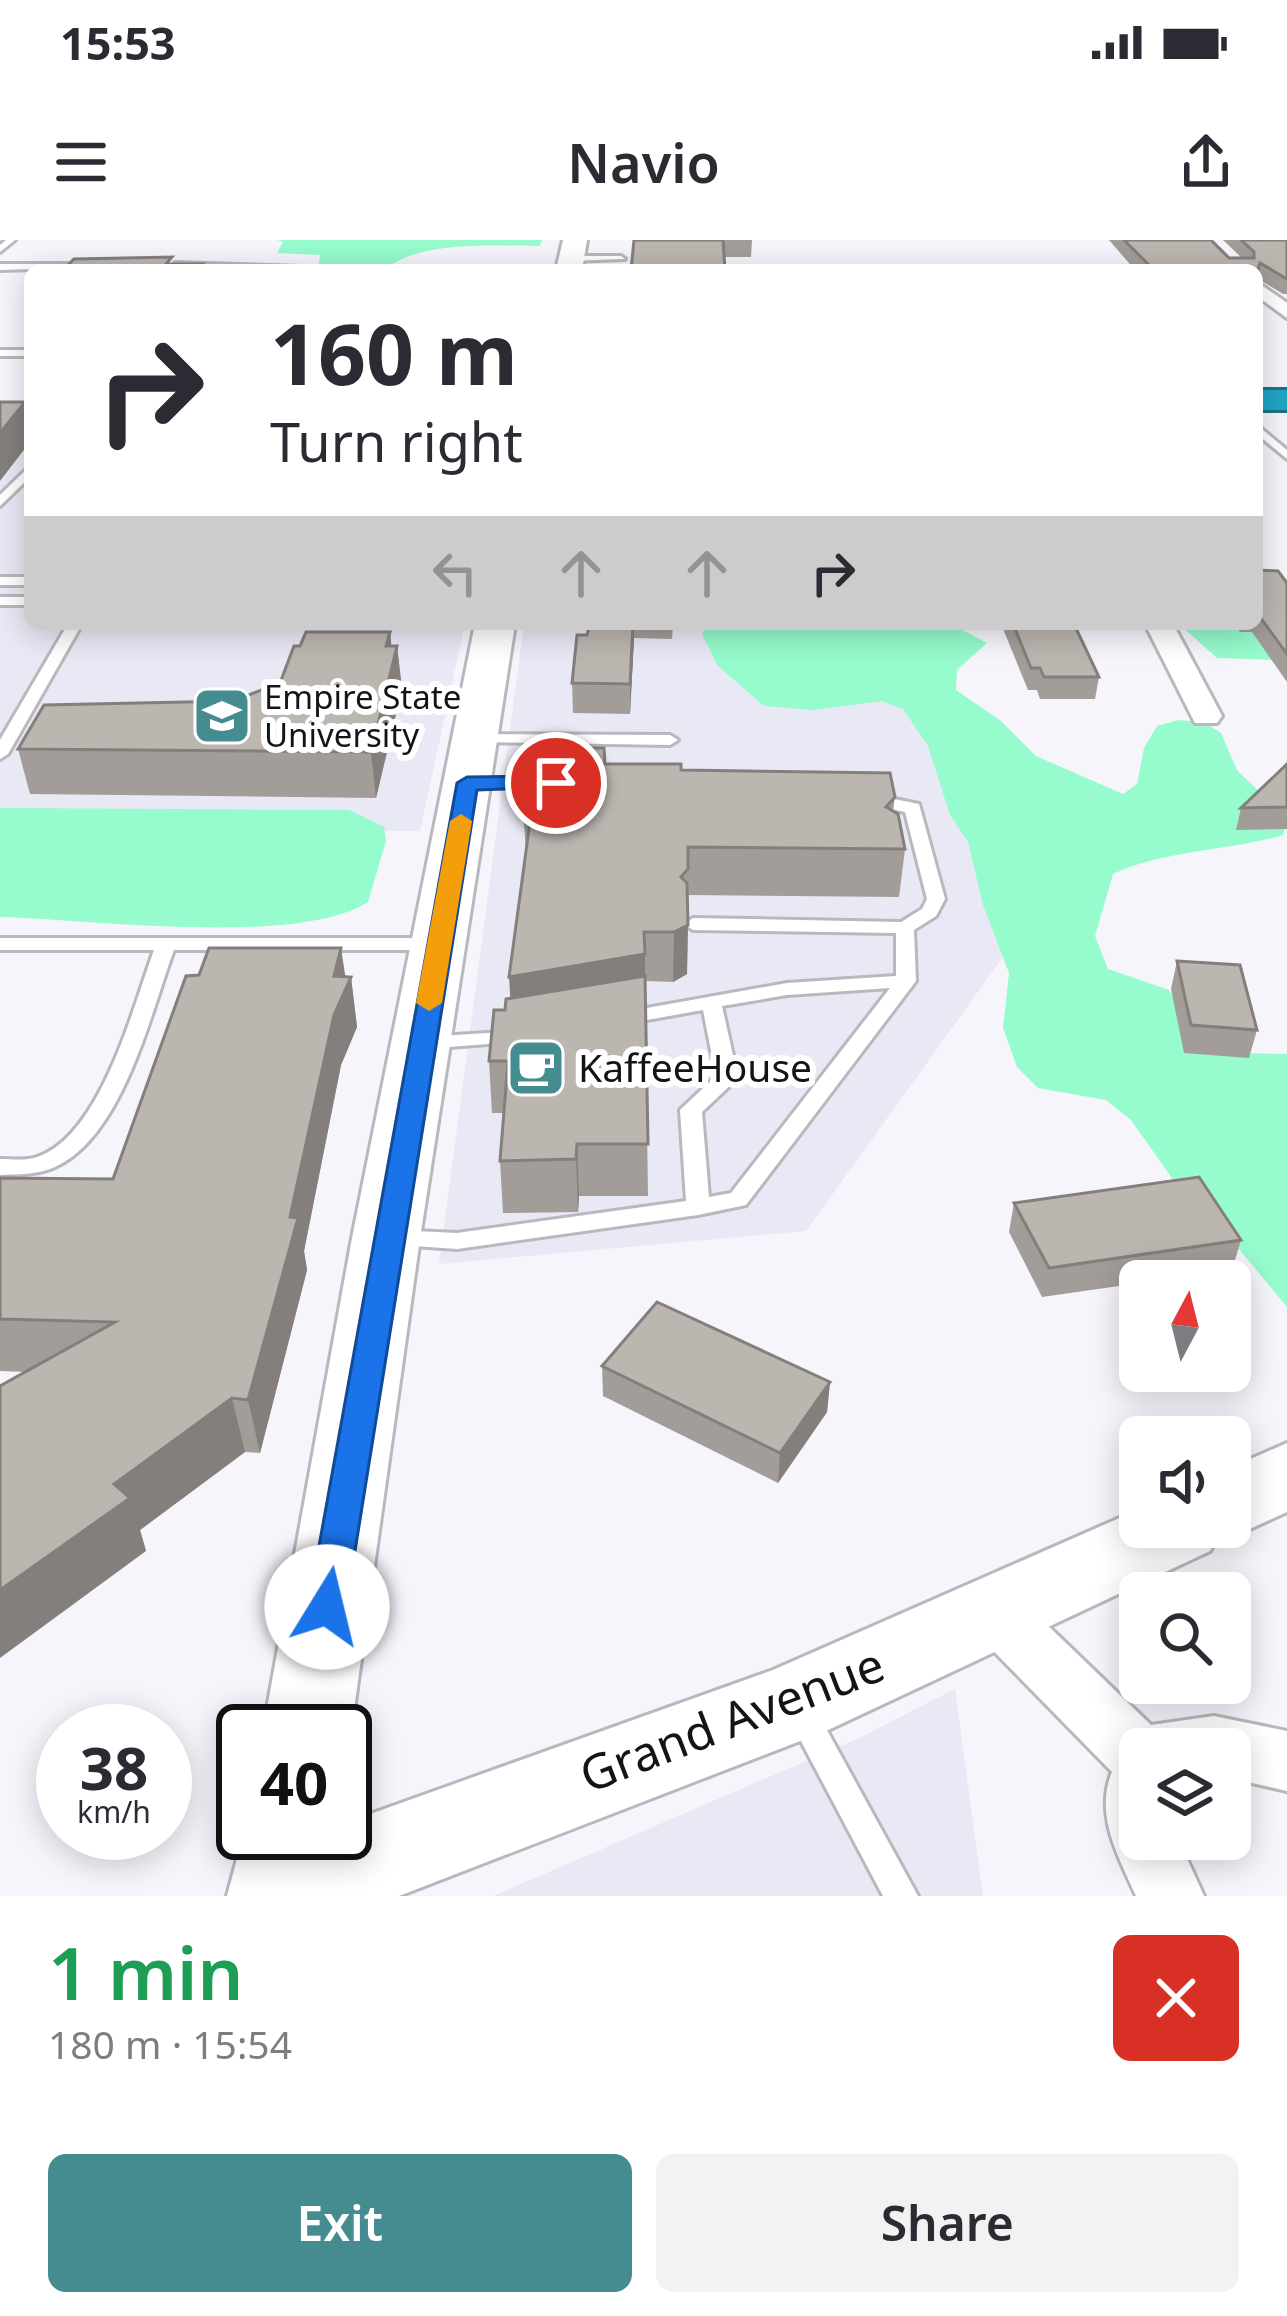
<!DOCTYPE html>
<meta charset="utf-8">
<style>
body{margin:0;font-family:"Noto Sans",sans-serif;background:#f2f2f3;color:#2b2b33;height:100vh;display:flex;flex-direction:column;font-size:45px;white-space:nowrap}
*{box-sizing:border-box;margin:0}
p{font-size:39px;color:#7c7c81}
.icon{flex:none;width:66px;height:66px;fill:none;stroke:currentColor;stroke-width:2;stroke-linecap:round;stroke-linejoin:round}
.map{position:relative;height:1656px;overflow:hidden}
.sheet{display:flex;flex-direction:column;background:#fff;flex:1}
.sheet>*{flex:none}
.guide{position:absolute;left:24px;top:24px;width:1239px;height:366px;border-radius:18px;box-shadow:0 6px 30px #0003;background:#fff;color:#2b2b33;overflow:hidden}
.needle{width:78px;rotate:7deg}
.tools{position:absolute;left:1119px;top:1020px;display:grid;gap:24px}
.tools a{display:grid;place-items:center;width:132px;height:132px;border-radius:18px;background:#fff;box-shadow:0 6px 30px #0003;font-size:60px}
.speed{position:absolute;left:36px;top:1464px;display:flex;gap:24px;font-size:60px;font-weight:700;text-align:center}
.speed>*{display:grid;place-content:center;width:156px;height:156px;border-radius:50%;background:#fff;box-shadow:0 6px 30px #0003;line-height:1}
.speed small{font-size:30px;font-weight:400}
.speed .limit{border:6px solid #111;border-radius:18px;background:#fff;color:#111}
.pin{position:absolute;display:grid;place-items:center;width:102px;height:102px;color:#fff;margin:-51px;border:6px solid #fff;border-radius:50%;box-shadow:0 3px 12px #0007}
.me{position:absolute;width:132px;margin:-66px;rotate:9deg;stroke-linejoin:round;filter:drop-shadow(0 0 9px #0008)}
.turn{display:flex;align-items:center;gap:42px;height:252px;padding:0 48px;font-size:54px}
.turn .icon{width:156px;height:156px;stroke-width:2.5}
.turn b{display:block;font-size:84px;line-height:102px}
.lanes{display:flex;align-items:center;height:114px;padding:0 48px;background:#0003;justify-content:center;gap:60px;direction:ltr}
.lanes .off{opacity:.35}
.round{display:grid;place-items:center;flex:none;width:126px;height:126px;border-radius:18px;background:#f2f2f3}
.summary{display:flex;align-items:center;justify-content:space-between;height:204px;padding:0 48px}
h1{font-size:72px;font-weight:600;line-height:90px;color:#1e9e55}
.button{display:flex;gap:24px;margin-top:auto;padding:24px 48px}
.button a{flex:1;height:138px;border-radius:18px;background:#448c8f;color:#fff;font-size:48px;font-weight:600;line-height:138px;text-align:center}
.button a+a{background:#f2f2f3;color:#2b2b33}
.status{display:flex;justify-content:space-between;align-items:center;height:84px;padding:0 60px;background:#fff;direction:ltr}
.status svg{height:33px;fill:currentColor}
header{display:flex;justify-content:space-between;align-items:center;height:156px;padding:0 48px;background:#fff;font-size:54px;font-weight:600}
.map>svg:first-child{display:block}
</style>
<div class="status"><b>15:53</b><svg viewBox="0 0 49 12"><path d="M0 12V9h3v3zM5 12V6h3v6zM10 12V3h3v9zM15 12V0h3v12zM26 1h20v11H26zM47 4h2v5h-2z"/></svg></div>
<header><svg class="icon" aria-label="menu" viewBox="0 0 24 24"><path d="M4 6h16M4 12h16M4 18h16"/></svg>Navio<svg class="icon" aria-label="share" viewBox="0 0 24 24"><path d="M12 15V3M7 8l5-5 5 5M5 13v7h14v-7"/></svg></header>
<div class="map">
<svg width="1287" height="1656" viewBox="0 0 1287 1656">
<rect width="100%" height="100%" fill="#f6f5fc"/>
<g fill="#e9e8f5">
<path d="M0,171H30V384H465L420,591L0,593Z"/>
<path d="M524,384H747L922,409L1003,717L806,991L439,1024Z"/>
<path d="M955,1449L983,1656H493L857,1499Z"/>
</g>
<g fill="#96fbcd">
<path d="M277,0H542L540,6C489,6 422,0 383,30H318L320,15L277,13L283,2Z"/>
<path d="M706,384H951L987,403L957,430L956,450L1001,481L1036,516L1123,554L1137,544L1144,508L1157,486L1178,480L1204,482L1221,493L1237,530L1287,579L1283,595C1228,611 1164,610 1113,634L1095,696L1108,729L1169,750L1181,770L1240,813L1287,814V1067L1208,972L1179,948L1131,880L1106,860L1038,848L1017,827L1003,788L1009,733L983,665L968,602L950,575L928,506L903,469L882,461L813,470L764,466L717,425L702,394Z"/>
<path d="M1179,384H1257L1282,420L1217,418Z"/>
<path d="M0,568L349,570L384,587L386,601L368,662C298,707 88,679 0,677Z"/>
</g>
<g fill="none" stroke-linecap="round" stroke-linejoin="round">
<g stroke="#b9b8bf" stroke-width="6">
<g id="lane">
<path d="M6,0H15L0,12V5Z"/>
<path d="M571,16H621L625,19L568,21Z"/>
<path d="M175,23L301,27L305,30L172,28Z"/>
<path d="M0,24H95L99,27L0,30Z"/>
<rect x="0" y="110" width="30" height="6"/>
<path d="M1257,185L1287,210V219L1257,194Z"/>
<path d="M30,226V237L0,266V255Z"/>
<rect x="0" y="337" width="30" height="8"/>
<rect x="0" y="357" width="30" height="8"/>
<path d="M68,384H82L8,514L0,519V500Z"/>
<path d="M475,494L670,495L678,500L670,505L469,502V496Z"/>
<path d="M467,538H551L559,543L551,548L461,547L459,543Z"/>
<path d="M869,554L919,564L945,659L936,676L914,690L916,741L746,965L698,975L457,1009L385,1004L381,998L385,992L393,990L457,993L686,961L680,870L716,836L703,770L619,785L609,779L619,773L787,743L896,736V693L693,690L684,684L693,678L901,682L922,669L927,659L905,572L863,563V555ZM890,748L731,953L709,957L702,872L738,838L722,766L787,755Z"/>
<path d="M0,698H439L449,704L439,710H174C150,774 123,896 55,927C38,935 18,934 0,935V919C12,919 26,921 37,917C101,896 133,767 154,710H0Z"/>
<path d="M518,791L528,797L525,801L424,809L414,803L424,797Z"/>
<path d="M801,1459L812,1463L918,1656H883L786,1473L790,1463Z"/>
</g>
</g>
<g stroke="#b9b8bf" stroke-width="6">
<g id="street">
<path d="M1257,42L1287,63V78L1257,56Z"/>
<path d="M1145,384H1173L1222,476L1217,483H1195Z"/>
<path d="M993,1345L1014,1353L1151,1485L1214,1476L1287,1491V1551L1230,1538V1509H1140V1599H1178L1204,1656H1136C1119,1617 1094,1575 1112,1532L972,1389L964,1371L972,1353Z"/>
</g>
</g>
<g stroke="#b9b8bf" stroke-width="6">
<g id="secondary">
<path d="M563,0H587L582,30H556Z"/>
<path d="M475,384H515L420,998L351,1491L345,1506V1491H263L352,998Z"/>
<path d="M1287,1203V1272L1230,1298L1219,1294L1210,1311L826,1491L399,1656H227L244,1593H345V1583L773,1430L1140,1269V1287H1230V1228Z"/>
</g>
</g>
<g stroke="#1c7287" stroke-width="6">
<rect id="highway" x="1257" y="150" width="30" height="20"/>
</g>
<use href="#lane" fill="#fff" fill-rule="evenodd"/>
<use href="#street" fill="#fff" fill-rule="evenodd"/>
<use href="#secondary" fill="#fff" fill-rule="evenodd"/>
<use href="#highway" fill="#20a4c4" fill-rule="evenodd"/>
</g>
<g fill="#a29d98">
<path d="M634,0H752L751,17H724Z"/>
<path d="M1109,0H1211L1229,18H1242L1223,0H1287V54H1283L1257,38V30H1135Z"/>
<path d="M1257,304L1258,330L1287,343V442L1252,392H1240L1234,384H1257Z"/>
<path d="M590,384H673L672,399L634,398L630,474L573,473L572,443Z"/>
<path d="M838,384H879V388H839Z"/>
<path d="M1001,384H1079L1077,392L1099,437L1095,459H1040L1037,450H1028Z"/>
<path d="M390,392L391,406H397L402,449L376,558L30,554L18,509L233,461L280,443L300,406Z"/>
<path d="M605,524L681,530L895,557L893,571L905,609L899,657L688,655L687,734L673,742L645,741L648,956H579L578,972L503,973L500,921L504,873H492L489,821L505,770L510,758L526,613L523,566Z"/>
<path d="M1287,524V589L1236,590L1241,568Z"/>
<path d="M1177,721L1257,790L1249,818L1184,813L1171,749Z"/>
<path d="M345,737H351L357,787L341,825L304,1011L307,1030L260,1213L245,1212L140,1290L146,1311L25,1132L0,1131V938L113,939Z"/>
<path d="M1014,963L1241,1000L1232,1030L1154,1041H1140V1043L1042,1057L1009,992Z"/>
<path d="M602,1126L830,1142L827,1172L778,1243L603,1156Z"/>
</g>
<g fill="#847f7c">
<path d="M25,162L30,183V202L0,241V193Z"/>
<path d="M634,384V398L630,474V444Z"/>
<path d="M390,392L393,423L397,406L402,449L376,558L371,512L386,406Z"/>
<path d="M688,685L687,734L673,742L674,692Z"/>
<path d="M341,708L347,747L351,737L357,787L341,825L304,1011L307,1030L260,1213L248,1160L290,977L334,736Z"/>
<path d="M645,714V764L512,787L509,737Z"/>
<path d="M577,904L579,956L578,972L576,919Z"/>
<path d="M830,1142L827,1172L778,1243L780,1213Z"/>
<path d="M232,1158L245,1212L140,1290L146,1311L0,1418V1350L114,1244Z"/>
</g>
<g fill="#bcb6b1" stroke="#847f7c" stroke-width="3">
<path d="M634,0H723L725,30H631Z"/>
<path d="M1124,0H1211L1229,18H1254V12L1241,0H1287V39L1260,23L1257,33V30H1154Z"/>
<path d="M172,17L166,24H203L199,30H63L74,19Z"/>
<path d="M0,162H25L0,193Z"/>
<path d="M1257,304L1260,307L1258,330L1278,331L1287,343V414L1257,373Z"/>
<path d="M590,384H633L630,444L572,443L577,395H587Z"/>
<path d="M1013,384H1074L1099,437H1044L1040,428H1031Z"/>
<path d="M306,392H390L386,406H397L371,512L18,509L44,465L233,461L280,443L294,406H300Z"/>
<path d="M546,508H604L605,524H681V530L890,533L895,557L886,567L898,574L905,609L688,607V629L681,637L687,643L688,685L674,692H644L645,714L509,737L532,567L523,566L529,527L544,526Z"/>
<path d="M1287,524V567L1241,568Z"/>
<path d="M209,708H341L334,736L351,737L334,775L290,977L298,978L248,1160L232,1158L114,1244L130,1258L0,1350V1146L115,1082L0,1079V938L113,939L186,736L199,735Z"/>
<path d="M1177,721L1240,725L1257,790L1191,785Z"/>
<path d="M645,736L648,904H577L576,919L500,921L508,821H489L494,770H505L506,759Z"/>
<path d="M1199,937L1241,1000L1049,1028L1014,963Z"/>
<path d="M657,1062L830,1142L780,1213L602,1126Z"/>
</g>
<path fill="#1a73e8" stroke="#114b97" stroke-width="3" d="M556,536L567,543L564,547L477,550L346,1367L340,1379L327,1383L314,1379L308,1367L457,543L467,537Z"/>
<path fill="#f59e0b" d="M461,574L472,581L442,763L429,771L416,763L450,581Z"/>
<defs>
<g id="university-square" transform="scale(3)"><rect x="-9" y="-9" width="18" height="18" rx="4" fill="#448c8f" stroke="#fff"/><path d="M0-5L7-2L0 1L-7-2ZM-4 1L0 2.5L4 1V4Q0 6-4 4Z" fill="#fff"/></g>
<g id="cafe-square" transform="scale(3)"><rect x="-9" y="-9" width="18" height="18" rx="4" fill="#448c8f" stroke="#fff"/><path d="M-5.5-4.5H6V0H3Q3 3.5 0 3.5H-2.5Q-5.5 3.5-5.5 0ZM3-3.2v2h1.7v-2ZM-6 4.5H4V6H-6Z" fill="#fff"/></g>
</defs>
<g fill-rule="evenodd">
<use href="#university-square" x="222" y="476"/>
<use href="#cafe-square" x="536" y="828"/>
</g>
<g text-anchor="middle" stroke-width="12" stroke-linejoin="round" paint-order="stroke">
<g font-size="33" fill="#141416" stroke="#fff" text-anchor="start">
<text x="264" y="469">Empire State<tspan x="264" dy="38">University</tspan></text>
</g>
<g font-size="39" fill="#141416" stroke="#fff" text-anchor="start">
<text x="578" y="842">KaffeeHouse</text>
</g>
<g font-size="48" fill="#141416" stroke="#fff">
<text transform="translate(732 1480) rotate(-21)" y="17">Grand Avenue</text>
</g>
</g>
</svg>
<div class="tools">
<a><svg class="needle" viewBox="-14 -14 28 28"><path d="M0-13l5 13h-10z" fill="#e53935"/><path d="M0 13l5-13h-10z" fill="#7c7c81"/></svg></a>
<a><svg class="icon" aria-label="sound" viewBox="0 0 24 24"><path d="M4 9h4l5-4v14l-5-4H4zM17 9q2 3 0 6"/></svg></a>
<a><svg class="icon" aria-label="search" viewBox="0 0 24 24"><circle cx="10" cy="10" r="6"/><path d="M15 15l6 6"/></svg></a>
<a><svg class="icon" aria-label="layers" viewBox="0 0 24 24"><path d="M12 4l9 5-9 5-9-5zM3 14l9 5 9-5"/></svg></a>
</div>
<div class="speed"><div>38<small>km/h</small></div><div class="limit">40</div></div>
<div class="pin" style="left:556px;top:543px;background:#d93025"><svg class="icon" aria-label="arrive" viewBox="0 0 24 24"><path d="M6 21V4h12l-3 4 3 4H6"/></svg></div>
<svg class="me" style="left:327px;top:1367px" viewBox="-20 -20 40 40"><circle r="19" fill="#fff"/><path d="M0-13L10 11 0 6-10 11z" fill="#1a73e8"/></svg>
<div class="guide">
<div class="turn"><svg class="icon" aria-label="right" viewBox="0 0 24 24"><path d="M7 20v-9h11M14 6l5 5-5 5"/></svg><div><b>160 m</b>Turn right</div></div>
<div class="lanes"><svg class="icon off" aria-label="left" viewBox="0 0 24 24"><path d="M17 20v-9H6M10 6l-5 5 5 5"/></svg><svg class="icon off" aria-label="ahead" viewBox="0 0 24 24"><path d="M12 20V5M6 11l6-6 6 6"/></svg><svg class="icon off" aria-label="ahead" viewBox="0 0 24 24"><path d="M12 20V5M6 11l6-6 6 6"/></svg><svg class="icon" aria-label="right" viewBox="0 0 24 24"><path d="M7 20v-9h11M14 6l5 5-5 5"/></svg></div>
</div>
</div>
<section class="sheet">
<div class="summary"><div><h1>1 min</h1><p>180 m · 15:54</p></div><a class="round" style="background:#d93025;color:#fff"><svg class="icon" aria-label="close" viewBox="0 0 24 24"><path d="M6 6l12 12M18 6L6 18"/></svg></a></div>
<div class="button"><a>Exit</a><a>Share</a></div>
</section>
